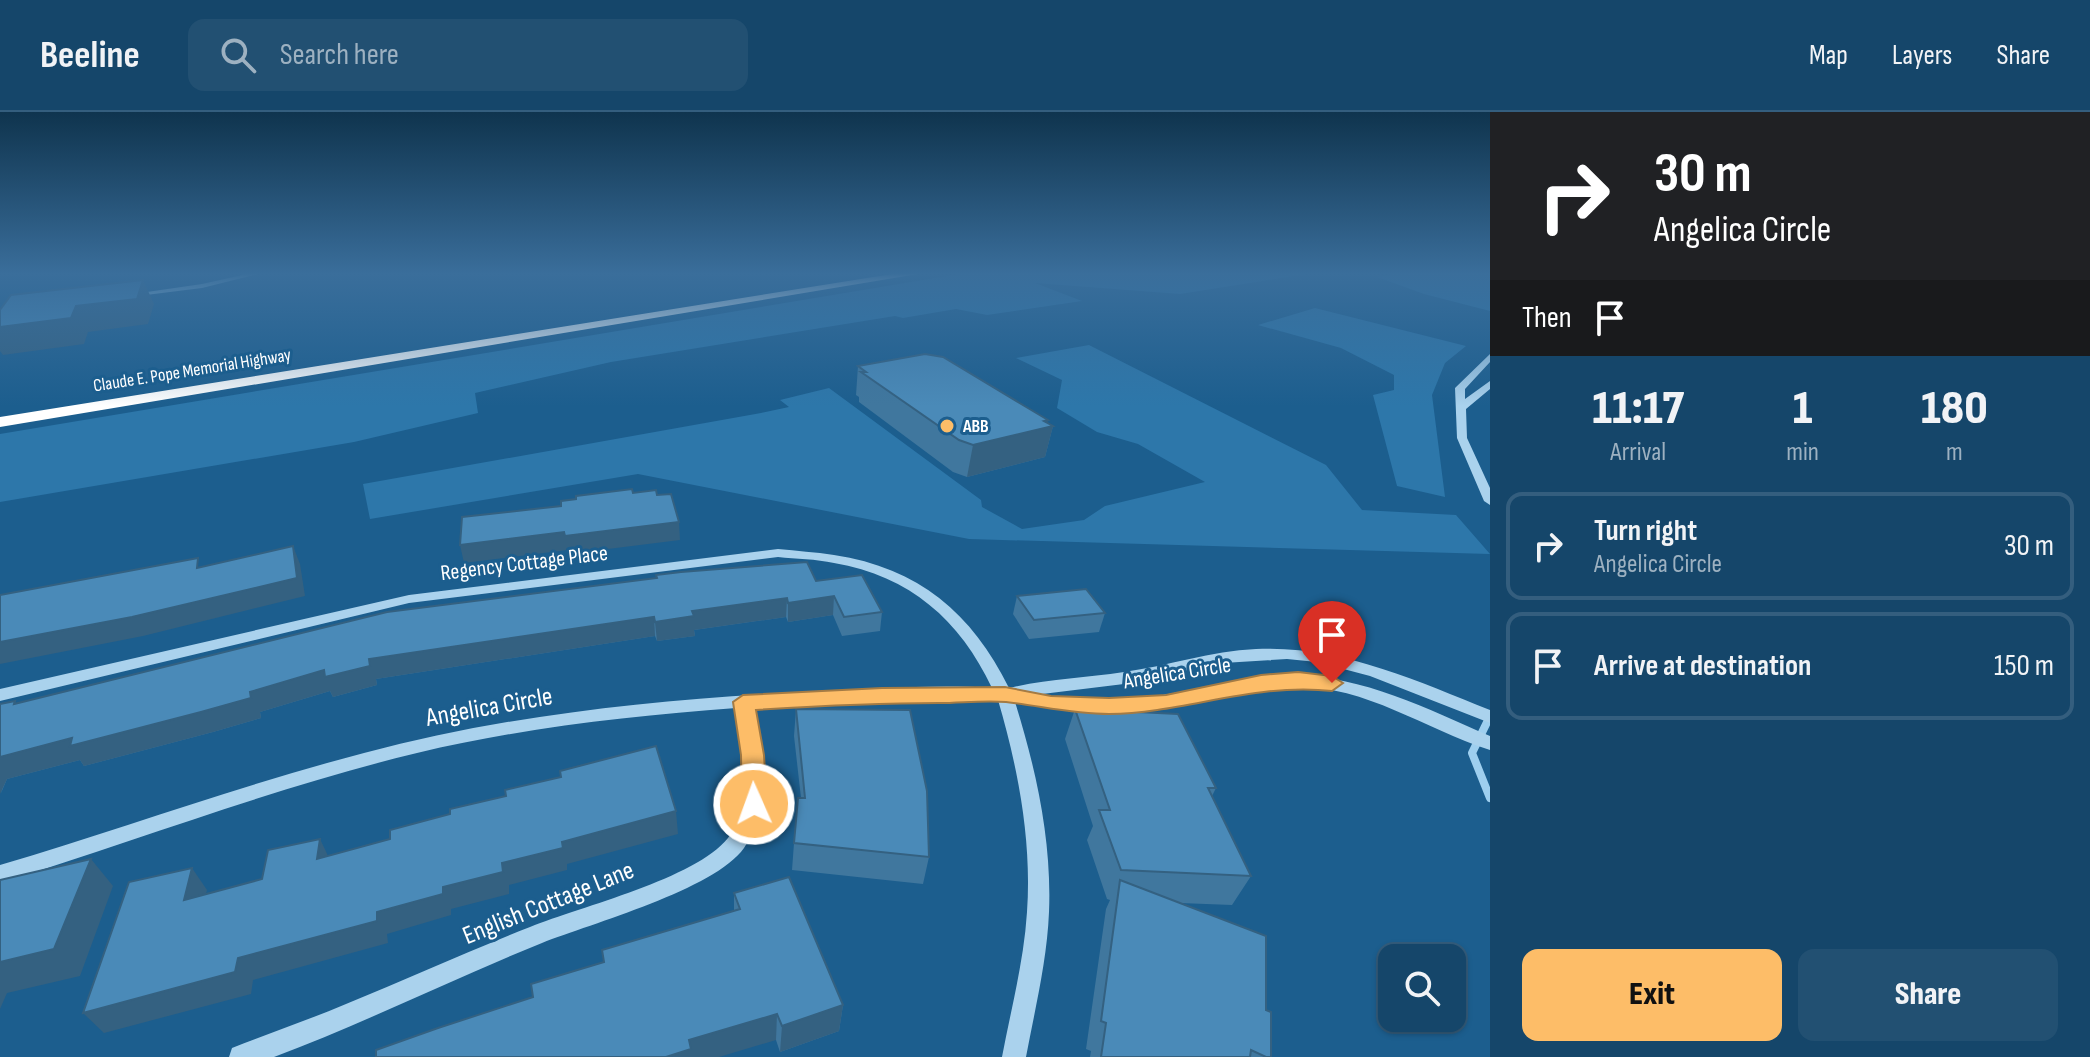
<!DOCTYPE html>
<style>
body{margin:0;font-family:"Sofia Sans Condensed",sans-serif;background:#225072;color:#f1f3f6;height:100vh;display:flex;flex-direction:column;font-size:30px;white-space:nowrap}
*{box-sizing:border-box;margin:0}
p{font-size:26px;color:#9db1c1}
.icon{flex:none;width:44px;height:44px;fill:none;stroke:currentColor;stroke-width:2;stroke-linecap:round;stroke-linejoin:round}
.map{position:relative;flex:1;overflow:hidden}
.side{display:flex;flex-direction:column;background:#15466a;width:600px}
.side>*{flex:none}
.top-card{background:#202124;color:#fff;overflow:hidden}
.buttons{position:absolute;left:1378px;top:832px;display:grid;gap:16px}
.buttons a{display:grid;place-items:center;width:88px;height:88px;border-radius:16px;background:#15466a;box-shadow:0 2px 6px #0004,0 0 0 2px #345e7e;font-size:40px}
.pin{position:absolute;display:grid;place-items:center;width:68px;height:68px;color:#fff;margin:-82px -34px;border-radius:50% 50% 50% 0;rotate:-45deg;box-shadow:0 0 8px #0007}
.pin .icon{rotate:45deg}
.me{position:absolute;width:88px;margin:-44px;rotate:358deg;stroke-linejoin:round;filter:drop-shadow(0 0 6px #0008)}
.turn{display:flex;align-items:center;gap:28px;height:168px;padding:0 32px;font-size:36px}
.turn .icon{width:104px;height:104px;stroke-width:2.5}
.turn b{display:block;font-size:56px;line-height:68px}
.then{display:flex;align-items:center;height:76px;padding:0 32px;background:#0003;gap:16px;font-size:30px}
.eta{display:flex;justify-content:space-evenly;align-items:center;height:136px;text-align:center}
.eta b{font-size:48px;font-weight:800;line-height:56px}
.action{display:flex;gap:16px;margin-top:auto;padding:16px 32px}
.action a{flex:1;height:92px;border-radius:16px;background:#fdbd68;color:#111;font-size:32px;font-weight:800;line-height:92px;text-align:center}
.action a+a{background:#225072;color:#f1f3f6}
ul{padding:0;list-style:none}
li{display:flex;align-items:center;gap:24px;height:108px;margin:0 16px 12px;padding:0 16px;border:4px solid #345e7e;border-radius:16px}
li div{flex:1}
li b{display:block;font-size:30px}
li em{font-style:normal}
header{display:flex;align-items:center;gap:48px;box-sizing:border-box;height:112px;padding:0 40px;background:#15466a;border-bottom:2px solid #345e7e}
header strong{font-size:38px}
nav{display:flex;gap:44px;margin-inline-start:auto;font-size:28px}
.search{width:560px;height:72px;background:#225072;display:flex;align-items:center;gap:20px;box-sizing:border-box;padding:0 28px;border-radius:16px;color:#9db1c1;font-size:30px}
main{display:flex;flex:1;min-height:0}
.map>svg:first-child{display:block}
</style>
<header>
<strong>Beeline</strong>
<div class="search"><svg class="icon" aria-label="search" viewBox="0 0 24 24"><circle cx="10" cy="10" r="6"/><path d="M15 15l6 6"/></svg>Search here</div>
<nav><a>Map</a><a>Layers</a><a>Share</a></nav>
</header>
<main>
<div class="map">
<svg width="1490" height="945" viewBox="0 0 1490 945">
<rect width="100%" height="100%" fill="#1c5e8e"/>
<g fill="#2d77aa">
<path d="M959,162H1306L1180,182L1035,171L1082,189L987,203L956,197L903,206L895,204L611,250L475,281L478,301L354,330L0,390V322Z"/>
<path d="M1393,162H1490V199L1424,182L1377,165Z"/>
<path d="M1315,196L1466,234L1445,251L1432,283L1445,385L1397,374L1373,283L1394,278V263L1341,236L1258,213Z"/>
<path d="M1089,233L1326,353L1362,398L1456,403L1490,442L969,427L638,362L370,407L363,372L761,301L789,295L780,288L829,276L981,388L982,395L1022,417L1084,408L1105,394L1205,370L1138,332L1097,320L1057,296L1062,268L1016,246Z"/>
</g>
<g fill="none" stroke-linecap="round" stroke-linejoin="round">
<path stroke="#9ecfef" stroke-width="8" d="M1490,604L1472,641L1490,686"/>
<g fill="#aad2ed" fill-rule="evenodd">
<path d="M247,162H258L202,176L130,185L126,183L202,172Z"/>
<path d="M1490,242V250L1465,277V287L1490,269V277L1466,297L1467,326L1490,376V393L1484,389L1457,326L1455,276Z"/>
<path d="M778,437C797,439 815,440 834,443C919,456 972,501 1009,576C1047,567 1085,566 1124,560C1168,554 1211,539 1256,537C1339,533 1415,568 1490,598V611L1370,564L1317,550L1287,547L1223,551L1124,572L1034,583C1083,594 1137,588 1185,579C1221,572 1257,562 1294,563C1362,564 1428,597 1490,624V638C1422,616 1369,575 1294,574C1251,573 1209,587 1167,594C1114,604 1068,601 1015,590C1036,657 1052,729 1049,800C1047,849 1035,897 1026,945H1002C1011,897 1024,849 1027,800C1032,729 1018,656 998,588L929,587L752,595C762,642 773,693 744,736C714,778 592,811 542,831C452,867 365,911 274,945H229L232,936C270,921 308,908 346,892C407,867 468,839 530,815C582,794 695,767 728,726C756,691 743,635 736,596C629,604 522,616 417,641C276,675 139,728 0,771V753C121,717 241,673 364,641C514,601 669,586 824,579C880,577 936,572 992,576C960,508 910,464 834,451C816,447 796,447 778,445L409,491L0,589V577L409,483Z"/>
</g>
<path fill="#fff" fill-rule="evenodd" d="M892,162H918L0,315V305Z"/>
</g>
<g fill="#40779e">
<path d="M858,254L1048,311L1053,314L1045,345L967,365L953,360L859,290V285L856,283Z"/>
<path d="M816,469L882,500L880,519L842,524L833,503L788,510L786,505L694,518L695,524L657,529L655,524L376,567L377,573L333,585L330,579L260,600L261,606L213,620L84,654L80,648L7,667L1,681L17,591Z"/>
<path d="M1017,484L1105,501L1099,520L1029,527L1013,502Z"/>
<path d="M796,597L929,745L923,772L792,758L794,731L801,686L794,624Z"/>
<path d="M1075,597L1216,676L1212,684L1251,764L1232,793L1180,791L1266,898L1271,945H1090L1091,939L1086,937L1106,797L1110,788L1107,787L1087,728L1093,714L1065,627Z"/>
<path d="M734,781L843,893L839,919L780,940L776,928L533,885L604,850L734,798Z"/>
</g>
<g fill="#346181">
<path d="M143,168L154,192L148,212L88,220L84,232L3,243L0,239V215L76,194Z"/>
<path d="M1048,308L1047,316L1053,314L1045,345L967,365L973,333Z"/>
<path d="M679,410L680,428L568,442L567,438L464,451L460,433L564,420Z"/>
<path d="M293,434L300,452L305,484L143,524L0,552V530Z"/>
<path d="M834,484L833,503L788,510V491Z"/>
<path d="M787,486L786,505L694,518L695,524L657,529L655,510L692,499Z"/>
<path d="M654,505L655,524L376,567L377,573L333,585L330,579L260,600L261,606L213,620L84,654L80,648L7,667L0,682V645L250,580L324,558L369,547Z"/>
<path d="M676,699L678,722L567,752V758L509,773V782L451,797V803L387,822L388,831L253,868L251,882L104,921L83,901L443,775L502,751L562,730Z"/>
<path d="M320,727L331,750L317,747Z"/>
<path d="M91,747L113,774L80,864L7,881L0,897V850Z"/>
<path d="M192,756L207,778L199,809L184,788Z"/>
<path d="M843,893L839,919L780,940L782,914Z"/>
<path d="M777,902L776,928L719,945H666L689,928Z"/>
</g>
<g fill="#4a8ab8" stroke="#346181" stroke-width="2">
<path d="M143,168L137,187L76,194L71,206L0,215V198L11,183Z"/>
<path d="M925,242L943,245L1048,308L1044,309L1053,314L973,333L959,328L861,260H866L858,254Z"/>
<path d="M632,377L633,381L656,378L657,383L671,382L679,410L565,424L564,420L460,433L462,405L561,394V389L576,387V384Z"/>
<path d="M293,434L297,466L132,505L0,530V483L198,446L197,456Z"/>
<path d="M807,450L816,469L862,463L882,500L844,505L834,484L788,491L787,486L692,499L694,504L655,510L654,505L369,547L370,554L325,565L324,558L250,580L251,586L201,600L70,634L72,626L0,645V592L15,589L14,592L387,500L657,466L656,463L681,460Z"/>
<path d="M1086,477L1105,501L1034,508L1017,484Z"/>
<path d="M796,597L910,598L927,679L929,745L794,731L798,686H805Z"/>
<path d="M1075,597L1178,602L1216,676H1208L1251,764L1121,758L1099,698H1110Z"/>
<path d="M656,634L676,699L562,730L563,736L502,751L503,760L443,775V782L377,800V809L238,846L235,860L83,901L129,770L192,756L184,788L262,767L268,738L320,727L317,747L390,727V718L450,702V697L506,684L505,678L561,665L560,659Z"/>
<path d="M91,747L54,837L0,850V768Z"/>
<path d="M789,765L843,893L782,914L777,902L689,928L691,937L666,945H376V938L438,916L533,885L531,872L604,850L602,838L740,797L734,781Z"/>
<path d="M1120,768L1266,824V898L1271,900V945H1266L1251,938L1250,945H1101L1106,911L1101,909Z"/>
</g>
<linearGradient id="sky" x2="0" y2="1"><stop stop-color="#0f344e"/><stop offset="0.55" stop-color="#3a6e9b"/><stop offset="1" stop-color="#3a6e9b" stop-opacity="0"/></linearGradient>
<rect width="1490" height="294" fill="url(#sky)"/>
<path fill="#fdbd68" stroke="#a47b44" stroke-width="2" d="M1298,560L1332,564L1343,571L1332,579C1255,570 1185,601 1109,602C1073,602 1041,594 1006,590C984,588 961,591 939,591C877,591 817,594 756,598L764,643L767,692L763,699L754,702L745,699L742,692L741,643L733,590L743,583L882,576L1005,575L1051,584L1109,586L1166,583L1261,563Z"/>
<circle fill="#fdbd68" stroke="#1c5e8e" stroke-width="3" cx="947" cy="314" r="8"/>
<g text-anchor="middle" stroke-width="6" stroke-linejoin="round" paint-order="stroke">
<g font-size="18" fill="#fff" stroke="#1c5e8e">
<text transform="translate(192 258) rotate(-9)" y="6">Claude E. Pope Memorial Highway</text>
</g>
<g font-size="18" font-weight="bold" fill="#fff" stroke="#1c5e8e" text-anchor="start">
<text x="963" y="320">ABB</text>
</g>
<g font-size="22" fill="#fff" stroke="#1c5e8e">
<text transform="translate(524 450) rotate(-7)" y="8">Regency Cottage Place</text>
<text transform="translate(1177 560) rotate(-9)" y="8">Angelica Circle</text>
</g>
<g font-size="26" fill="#fff" stroke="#1c5e8e">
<text transform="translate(489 594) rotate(-10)" y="9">Angelica Circle</text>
<text transform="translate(548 790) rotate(-22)" y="9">English Cottage Lane</text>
</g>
</g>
</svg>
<div class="buttons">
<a><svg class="icon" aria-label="search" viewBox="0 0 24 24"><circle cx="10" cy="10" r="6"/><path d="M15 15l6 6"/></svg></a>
</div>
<div class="pin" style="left:1332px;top:571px;background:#d93025"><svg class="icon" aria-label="arrive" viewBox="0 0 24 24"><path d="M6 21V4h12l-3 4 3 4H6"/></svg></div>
<svg class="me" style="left:754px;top:692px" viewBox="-20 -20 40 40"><circle r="17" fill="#fdbd68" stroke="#fff" stroke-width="3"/><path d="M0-11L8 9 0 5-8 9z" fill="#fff"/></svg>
</div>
<section class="side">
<div class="top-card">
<div class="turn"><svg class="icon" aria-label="right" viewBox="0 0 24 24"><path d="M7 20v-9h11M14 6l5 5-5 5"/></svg><div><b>30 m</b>Angelica Circle</div></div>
<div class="then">Then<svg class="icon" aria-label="arrive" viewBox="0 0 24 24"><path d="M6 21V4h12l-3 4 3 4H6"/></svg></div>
</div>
<div class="eta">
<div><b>11:17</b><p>Arrival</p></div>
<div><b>1</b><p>min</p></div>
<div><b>180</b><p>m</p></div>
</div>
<ul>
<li><svg class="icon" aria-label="right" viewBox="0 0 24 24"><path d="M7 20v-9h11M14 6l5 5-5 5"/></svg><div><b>Turn right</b><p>Angelica Circle</p></div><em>30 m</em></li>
<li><svg class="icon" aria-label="arrive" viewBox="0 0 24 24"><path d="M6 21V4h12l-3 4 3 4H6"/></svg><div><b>Arrive at destination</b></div><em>150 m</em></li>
</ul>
<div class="action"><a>Exit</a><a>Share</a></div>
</section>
</main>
